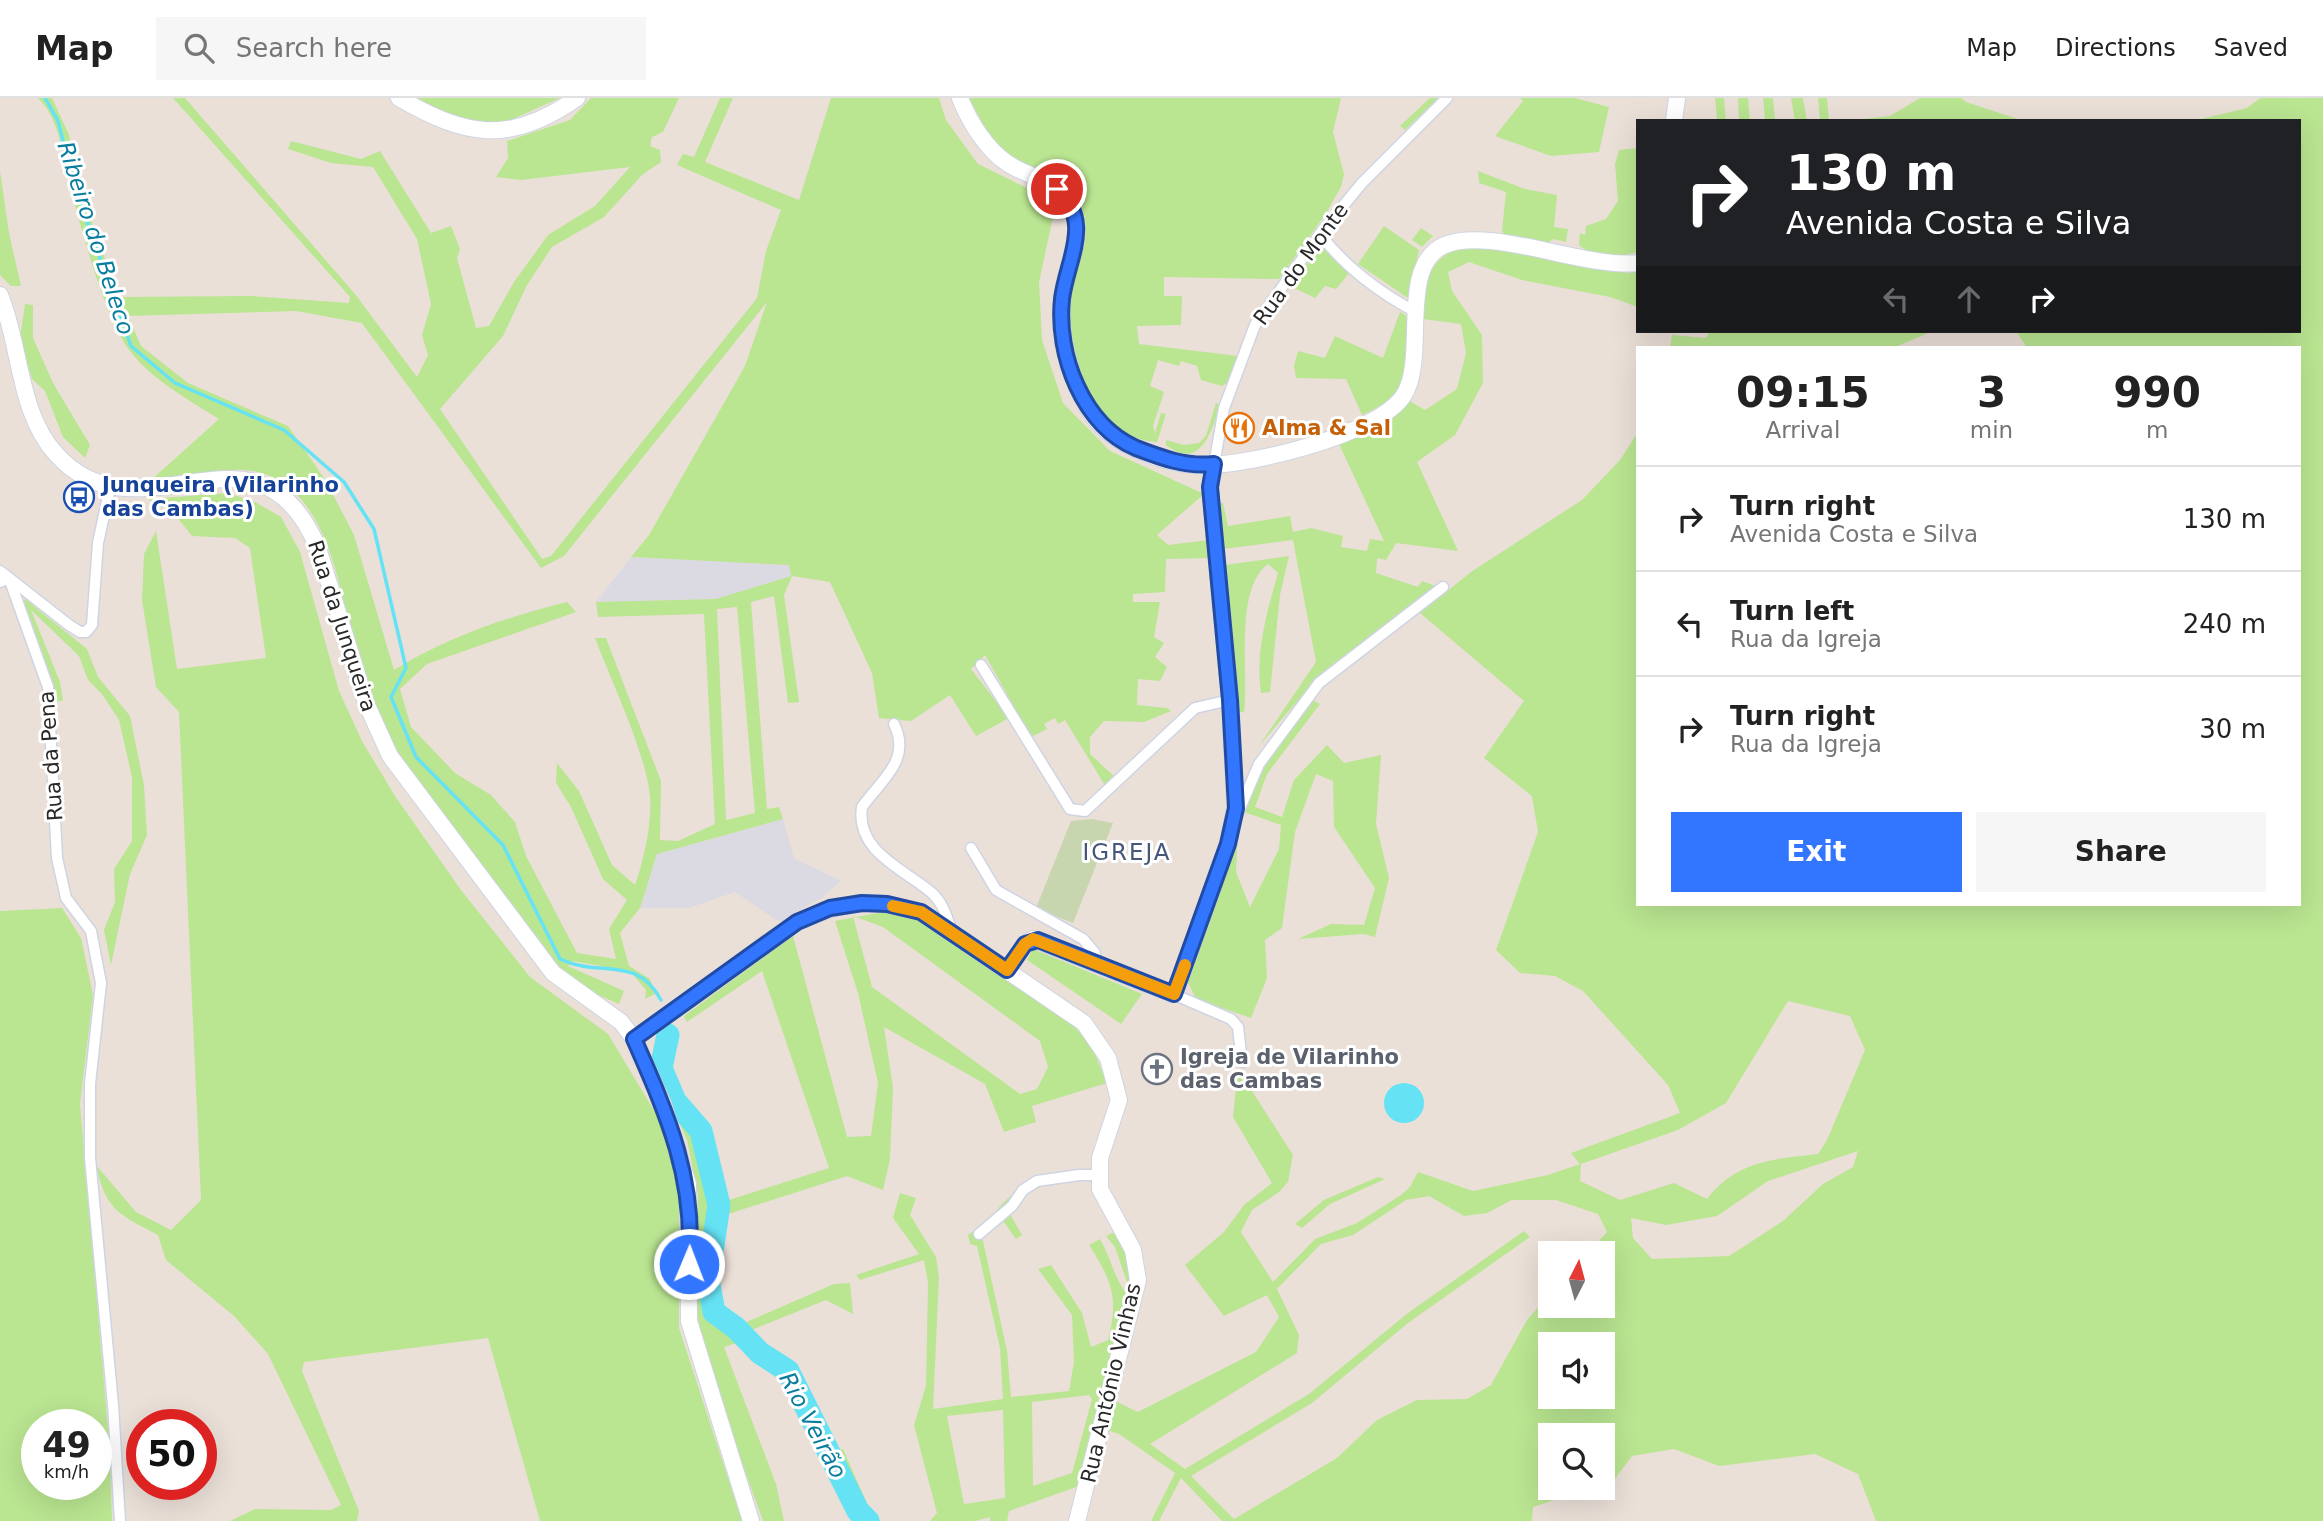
<!DOCTYPE html>
<meta charset="utf-8">
<style>
body{margin:0;font-family:"DejaVu Sans",sans-serif;background:#f6f6f6;color:#222;height:100vh;display:flex;flex-direction:column;font-size:26px;white-space:nowrap}
*{box-sizing:border-box;margin:0}
p{font-size:23px;color:#767676}
.icon{flex:none;width:38px;height:38px;fill:none;stroke:currentColor;stroke-width:2;stroke-linecap:round;stroke-linejoin:round}
.map{position:relative;flex:1;overflow:hidden}
.panel{position:absolute;left:1636px;top:248px;width:665px;height:560px;display:flex;flex-direction:column;background:#fff;border-radius:0px;box-shadow:0 7px 28px #0002}
.panel>*{flex:none}
.banner{position:absolute;left:1636px;top:21px;width:665px;height:214px;border-radius:0px;box-shadow:0 7px 28px #0002;background:#202124;color:#fff;overflow:hidden}
.needle{width:46px;rotate:6deg}
.controls{position:absolute;left:1538px;top:1143px;display:grid;gap:14px}
.controls a{display:grid;place-items:center;width:77px;height:77px;border-radius:0px;background:#fff;box-shadow:0 7px 28px #0002;font-size:35px}
.speed{position:absolute;left:21px;top:1311px;display:flex;gap:14px;font-size:35px;font-weight:700;text-align:center}
.speed>*{display:grid;place-content:center;width:91px;height:91px;border-radius:50%;background:#fff;box-shadow:0 7px 28px #0002;line-height:1}
.speed small{font-size:18px;font-weight:400}
.speed .limit{border:10px solid #d22;background:#fff;color:#111}
.pin{position:absolute;display:grid;place-items:center;width:60px;height:60px;color:#fff;margin:-30px;border:4px solid #fff;border-radius:50%;box-shadow:0 2px 7px #0007}
.me{position:absolute;width:77px;margin:-38px;rotate:1deg;stroke-linejoin:round;filter:drop-shadow(0 0 5px #0008)}
.turn{display:flex;align-items:center;gap:24px;height:147px;padding:0 35px;font-size:32px}
.turn .icon{width:91px;height:91px;stroke-width:2.5}
.turn b{display:block;font-size:49px;line-height:60px}
.lanes{display:flex;align-items:center;height:66px;padding:0 35px;background:#0003;justify-content:center;gap:35px;direction:ltr}
.lanes .off{opacity:.35}
.eta{display:flex;justify-content:space-evenly;align-items:center;height:119px;text-align:center}
.eta b{font-size:42px;font-weight:700;line-height:49px}
.cta{display:flex;gap:14px;margin-top:auto;padding:14px 35px}
.cta a{flex:1;height:80px;border-radius:0px;background:#3275ff;color:#fff;font-size:28px;font-weight:700;line-height:80px;text-align:center}
.cta a+a{background:#f6f6f6;color:#222}
ul{padding:0;list-style:none}
li{display:flex;align-items:center;gap:21px;height:105px;padding:0 35px;border-top:2px solid #e0e0e0}
li div{flex:1}
li b{display:block;font-size:26px}
li em{font-style:normal}
header{display:flex;align-items:center;gap:42px;box-sizing:border-box;height:98px;padding:0 35px;background:#fff;border-bottom:2px solid #e0e0e0}
header strong{font-size:33px}
nav{display:flex;gap:38px;margin-inline-start:auto;font-size:24px}
.search{width:490px;height:63px;background:#f6f6f6;display:flex;align-items:center;gap:18px;box-sizing:border-box;padding:0 24px;border-radius:0px;color:#767676;font-size:26px}
.map>svg:first-child{display:block}
</style>
<header>
<strong>Map</strong>
<div class="search"><svg class="icon" aria-label="search" viewBox="0 0 24 24"><circle cx="10" cy="10" r="6"/><path d="M15 15l6 6"/></svg>Search here</div>
<nav><a>Map</a><a>Directions</a><a>Saved</a></nav>
</header>
<div class="map">
<svg width="2323" height="1423" viewBox="0 0 2323 1423">
<rect width="100%" height="100%" fill="#ebe0d8"/>
<g fill="#dbdae3">
<path d="M631,459L789,467L792,478L716,501L596,504Z"/>
<path d="M783,721L794,760L841,783L823,799L779,824L735,794L689,810H640L657,756Z"/>
</g>
<g fill="#bae591" fill-rule="evenodd">
<path d="M38,0H52L69,37L85,105L119,199L251,198L349,205L350,199L173,0H185L355,196L417,279L428,257L422,237L431,206L417,141L373,69L331,65L288,51L291,43L361,61L380,53L431,135L451,128L460,151L457,160L476,230L489,228L514,184L548,137L595,108L630,69L521,82L496,79L508,60L507,43L570,22L591,0H679L663,34L652,39L650,48L660,52L661,64L643,76L604,119L552,149L527,187L503,238L440,311L542,461L551,458L757,200L766,153L781,112L677,67L683,56L694,59L720,0H733L705,64L799,102L831,0H939L946,22L978,66L1029,91L1053,119L1039,184L1042,242L1063,305L1110,353L1204,396L1157,437L1168,447L1209,442L1210,460L1166,461L1165,494L1133,496V504H1160L1154,539L1164,545L1155,559L1167,569L1160,583L1138,581L1137,607L1167,610L1171,613L1144,624L1104,623L1090,639V656L1116,680L1106,689L1065,622L1058,626L1055,620L1044,626L1047,631L1031,639L985,557L971,571L1009,620L976,638L950,597L911,623L879,620L872,575L830,484L792,478L784,497L799,604L788,605L774,498L751,504L767,711L779,709L783,721L657,756L640,810L620,835L629,868L650,881L655,896L645,901L646,892L630,873L572,863L568,868L624,893L619,906L589,893L555,870C486,778 403,689 363,579C342,520 339,420 280,383C241,359 191,380 150,383L219,321C189,302 152,282 130,253C104,220 80,126 69,83C63,56 59,20 38,0ZM767,204L745,268L649,437L631,459L789,467L791,478L716,501L596,504L598,519L704,516L715,726L678,743L660,742L661,683L606,540H595C611,583 646,655 650,698C652,725 644,762 635,787L612,767L579,693L557,665L556,685L571,709L603,781L627,802L609,831L616,861L577,855L526,758L515,724L491,697L455,675L411,629L400,591L427,566L576,514L567,504C509,518 445,540 394,572L354,437L326,383L288,328L188,285L141,248L128,218L296,213L362,225L541,470L564,458ZM737,509L755,715L726,722L717,511Z"/>
<path d="M417,0H560L502,26L464,25Z"/>
<path d="M969,0H1341L1333,34L1344,76L1341,89L1325,117L1279,181L1164,179V198H1182L1181,227L1137,228L1139,246L1238,258L1227,285L1222,288L1201,282L1197,268L1181,263L1179,268L1158,262L1150,288L1164,294L1153,328L1155,335L1161,315L1166,316L1157,344C1139,344 1109,330 1097,314C1079,288 1065,240 1068,208C1070,174 1098,131 1075,99C1061,80 1031,72 1012,60C992,48 980,19 969,0Z"/>
<path d="M1430,0H1438L1405,32L1400,28Z"/>
<path d="M1520,0H1575L1609,9L1599,54L1551,58L1495,38L1523,3Z"/>
<path d="M1715,0H1724L1726,23H1717Z"/>
<path d="M1738,0H1748L1750,23H1739Z"/>
<path d="M1763,0H1773L1775,23H1765Z"/>
<path d="M1791,0H1803L1807,23H1795Z"/>
<path d="M1818,0H1827L1829,23H1820Z"/>
<path d="M1920,0H1961L1966,4L2024,23H1846L1890,18Z"/>
<path d="M2260,0H2323V1423H1876L1858,1376L1815,1356L1719,1368L1674,1351L1632,1358L1614,1382L1603,1385V1337H1550V1390H1591L1533,1409L1532,1423H1222L1181,1380L1159,1423H1151L1175,1375L1119,1336L1107,1332L1115,1303L1138,1314L1256,1254L1279,1219L1267,1197L1224,1218L1185,1167L1224,1134L1244,1107L1272,1085L1233,1019L1238,971L1293,1057L1288,1084L1279,1094L1252,1112L1241,1134L1273,1184L1315,1141L1357,1125L1401,1097L1410,1089L1418,1074L1473,1093L1548,1077L1580,1066L1571,1055L1680,1015L1668,987L1583,893L1555,878L1520,875L1496,852L1538,734L1532,698L1484,660L1524,603L1420,515L1471,474L1582,402L1620,362L1638,334V807H2300V250H2027L2016,233H2300V23H2193L2247,10ZM1788,903L1850,918L1865,952L1827,1042L1818,1056C1773,1061 1736,1063 1707,1101L1674,1085L1620,1102L1580,1083L1581,1066L1678,1032L1726,1005ZM1858,1053L1853,1069L1823,1086L1783,1123L1729,1158L1652,1161L1633,1140L1631,1120L1666,1127L1717,1118L1768,1083ZM1429,1098L1464,1118L1487,1115L1512,1102H1556L1598,1116L1607,1134L1588,1155H1603V1208H1550V1196L1527,1222L1491,1287L1467,1301L1417,1302L1377,1322L1337,1360L1234,1421L1191,1378L1312,1305L1408,1225L1530,1139L1524,1133L1408,1215L1309,1296L1185,1371L1150,1346L1297,1255L1299,1237L1277,1191L1321,1146L1353,1137L1406,1102ZM1550,1246H1603V1298H1550Z"/>
<path d="M1638,50V154L1617,159L1589,155L1579,147L1580,135L1585,137L1586,128L1606,121L1618,103L1615,66L1619,52Z"/>
<path d="M0,73L9,135L21,188H11L0,177Z"/>
<path d="M1478,73L1525,91L1557,97L1554,129L1568,131L1566,144L1553,141L1545,147L1508,142L1502,133L1506,94L1479,85Z"/>
<path d="M1384,128L1419,152L1408,200L1358,166Z"/>
<path d="M1421,130L1433,138L1422,149L1412,142Z"/>
<path d="M1321,148L1351,173L1336,191L1325,188L1315,200L1290,188Z"/>
<path d="M1459,149H1481L1628,175L1638,173V209L1610,199L1522,182L1469,164L1448,174L1452,193L1482,237L1483,285L1455,337L1417,364L1458,453L1396,445L1386,462L1377,460L1376,475L1418,489L1422,483L1436,488L1317,580L1259,648L1316,564L1293,442L1223,451L1217,406L1223,405L1228,428L1290,418L1293,434L1311,430L1343,438L1341,449L1367,453L1370,441L1384,443L1339,346L1391,320L1408,302L1425,312L1457,291L1466,255L1461,226L1423,221C1426,185 1424,166 1459,149Z"/>
<path d="M25,206L33,207V240L53,285L90,347L85,360L63,339L45,293L32,281L20,240Z"/>
<path d="M1400,214L1410,220C1405,270 1415,294 1362,317L1346,281L1296,280L1294,268L1298,253L1325,260L1335,238L1383,260Z"/>
<path d="M1710,233H1933L1893,250H1670L1672,237L1706,240Z"/>
<path d="M1216,305L1220,307C1212,332 1201,374 1166,347V342L1184,347L1199,345L1206,338Z"/>
<path d="M228,395L255,404L281,419L300,454L339,593L362,643L395,698L461,792L530,879L608,936L658,1019L679,1091V1230L742,1423H540L488,1240L304,1264L302,1273L359,1413L357,1423H230L255,1411L331,1412L341,1407L268,1256L234,1218L166,1162L158,1137C119,1116 106,1113 96,1067L136,1114L171,1132L201,1102L179,614L156,589L142,502L144,456L156,433L177,571L266,560L250,450L235,440L192,438L173,414L148,401Z"/>
<path d="M1289,458L1280,497L1270,594L1261,595C1255,555 1267,513 1278,475L1268,466C1234,491 1249,574 1244,614H1235L1225,467Z"/>
<path d="M25,501L87,551L98,579L130,618L144,687L147,737L130,776L111,867L104,832L115,804L114,771L132,743V679L119,622L102,596L88,582L79,558L31,512L60,584L63,603H54L46,565L22,506Z"/>
<path d="M1311,601L1320,606L1267,676L1255,709L1282,719L1294,682L1327,647L1344,665L1381,657L1376,726L1389,780L1375,839L1363,836L1298,841L1331,826L1364,827L1375,790L1334,729L1333,683L1316,676L1295,734L1282,830L1265,842L1267,880L1251,920L1196,901L1188,884L1197,848L1238,735L1236,774L1250,809L1279,751L1281,727L1244,714L1261,671Z"/>
<path d="M62,810L81,840L93,897L80,1006L110,1355L112,1423H0V813ZM37,1326H96V1386H37Z"/>
<path d="M883,814L921,822L1069,922L1093,951L1107,985L1032,1008L1036,1024L1004,1034L985,986L884,929L893,990L890,1061L883,1092L847,1078L722,1118L717,1196L726,1218L742,1226L834,1186L850,1185L853,1216L826,1202L749,1233L767,1256L801,1279L831,1343L818,1348L787,1286L757,1264L740,1244L724,1249L776,1386L784,1423H763L733,1340L699,1228L695,1202L698,1095L687,1042L656,971L653,956L656,941L670,927L676,929L677,936L669,953V972L689,1013L707,1030L723,1104L829,1070L762,873L687,924L684,918L793,838L847,1039L871,1038L878,985L858,895L835,823ZM853,818L883,829L1040,943L1048,969L1037,991L1020,996L872,889Z"/>
<path d="M1033,851L1142,896L1121,926L1027,862Z"/>
<path d="M1070,1073L1081,1075L1065,1085L1056,1081L1019,1100L1007,1111L1022,1137L1016,1141L996,1113C1015,1089 1041,1079 1070,1073Z"/>
<path d="M1378,1079L1385,1081L1330,1106L1302,1130L1295,1126L1324,1102Z"/>
<path d="M900,1095L916,1100L910,1117L936,1159L939,1179L933,1311L1003,1301L1000,1250L977,1148L970,1146L968,1137L980,1129L1007,1253L1011,1299L1069,1293L1074,1264L1072,1217L1038,1171L1051,1167L1082,1215L1091,1249L1108,1242C1119,1200 1112,1183 1089,1147L1100,1141C1110,1158 1115,1182 1127,1196L1079,1388L1009,1413L1007,1423H990V1419L975,1423H930L937,1415L914,1327L926,1288L928,1185L924,1162L860,1182L856,1177L919,1156L893,1120ZM1089,1297L1092,1301L1072,1375L1033,1388L1032,1304ZM1003,1312L1005,1400L964,1406L947,1318Z"/>
<path d="M1112,1135H1117C1125,1152 1132,1169 1128,1187L1115,1149L1106,1138Z"/>
<path d="M843,1351L870,1412L880,1423H859L856,1420L831,1355Z"/>
</g>
<path fill="#c7d6ae" d="M1092,721L1113,725L1073,825L1036,810L1071,723Z"/>
<circle fill="#65e2f4" cx="1404" cy="1005" r="20"/>
<g fill="none" stroke-linecap="round" stroke-linejoin="round">
<path stroke="#65e2f4" stroke-width="3.5" d="M45,0L58,23L75,89L131,248L175,285L284,332L344,384L374,431L406,570L391,599L416,659L503,747L560,861C600,880 636,856 661,902"/>
<path stroke="#65e2f4" stroke-width="23" d="M668,937L661,970L675,1003L701,1033L719,1107L708,1181L714,1214L736,1230L760,1255L788,1273L858,1413L868,1423"/>
<g stroke="#ced4e2" stroke-width="13">
<g id="street">
<path d="M1320,136C1344,168 1381,196 1416,214"/>
<path d="M1214,367L1224,310L1255,227L1320,136L1362,85L1447,0"/>
<path d="M0,473L69,527L80,534H86L92,527L98,445L110,389"/>
<path d="M0,484L9,480L48,589L57,760L66,800L91,833L101,885L90,986V1060L113,1307L120,1423"/>
<path d="M981,567L1070,711L1085,713L1195,610L1230,602"/>
<path d="M894,626C912,662 881,682 862,709C855,754 906,772 932,795C944,806 947,820 952,834"/>
<path d="M1238,715L1259,666L1319,585L1443,489"/>
<path d="M971,750L996,792L1083,841L1095,855L1092,864"/>
<path d="M1173,896L1231,921L1238,929L1242,964"/>
<path d="M979,1136L1012,1108L1023,1092L1037,1083L1079,1077H1100"/>
</g>
</g>
<g stroke="#ced4e2" stroke-width="18">
<g id="secondary">
<path d="M399,0C465,38 509,48 577,0"/>
<path d="M960,0C969,23 986,51 1007,65C1029,80 1060,82 1072,110C1085,137 1069,162 1064,188C1056,229 1069,284 1093,318C1112,346 1160,364 1193,367C1239,371 1378,338 1404,297C1428,259 1397,167 1445,147C1490,128 1586,171 1638,165"/>
<path d="M1674,23L1677,0"/>
<path d="M0,197C21,247 18,316 57,357C141,449 257,305 318,450L366,605L390,658L553,875L621,924L634,941L663,1006L688,1086L689,1223L751,1423"/>
<path d="M1007,872L1025,846L1033,841L1173,896L1182,875L1228,746L1235,710L1230,602L1210,389L1214,367"/>
<path d="M634,941L797,824L830,811L862,805L887,806L921,814L1084,925L1108,960L1119,1002L1100,1060V1091L1133,1152L1138,1182L1077,1423"/>
</g>
</g>
<use href="#street" stroke="#fff" stroke-width="10"/>
<use href="#secondary" stroke="#fff" stroke-width="16"/>
</g>
<g fill="none" stroke-linecap="round" stroke-linejoin="round">
<g stroke="#204ca6" stroke-width="18">
<path id="route" d="M689,1166C696,1081 667,1016 634,941L797,824L830,810L862,805L887,806L921,814L1007,872L1025,846L1038,842L1174,896L1228,746L1236,710L1230,602L1210,389L1214,366C1186,369 1162,360 1136,350C1083,327 1056,257 1062,201C1067,161 1094,124 1057,91"/>
</g>
<use href="#route" stroke="#3275ff" stroke-width="12"/>
<path stroke="#f59e0b" stroke-width="12" d="M893,808L921,814L1007,872L1025,846L1033,841L1174,896L1185,867"/>
</g>
<defs>
<g id="restaurant-ring" transform="scale(1.575)"><circle r="9.5" fill="#fff" stroke="#e8710a" stroke-width="1.5"/><path d="M-5-6h1v4h1v-4h1v4h1v-4h1v5L-1.5 .5V6h-2V.5L-5-1ZM5-6V6H3V1.5H1.5Q1.5-4 5-6Z" fill="#e8710a"/></g>
<g id="bus-ring" transform="scale(1.575)"><circle r="9.5" fill="#fff" stroke="#1a4fb4" stroke-width="1.5"/><path d="M-5-6H5V4H4V6H2V4H-2V6H-4V4H-5ZM-3.5-4V0h7V-4ZM-3.5 1.2v1.5H-2V1.2ZM2 1.2v1.5H3.5V1.2Z" fill="#1a4fb4"/></g>
<g id="church-ring" transform="scale(1.575)"><circle r="9.5" fill="#fff" stroke="#6b7280" stroke-width="1.5"/><path d="M-1.2-6h2.4v3.5h3.3v2.4h-3.3V6h-2.4V-.1h-3.3v-2.4h3.3Z" fill="#6b7280"/></g>
</defs>
<g fill-rule="evenodd">
<use href="#restaurant-ring" x="1239" y="330"/>
<use href="#bus-ring" x="79" y="399"/>
<use href="#church-ring" x="1157" y="971"/>
</g>
<g text-anchor="middle" stroke-width="6" stroke-linejoin="round" paint-order="stroke">
<g font-size="21" fill="#282828" stroke="#fff">
<text transform="translate(1301 166) rotate(-54)" y="7">Rua do Monte</text>
<text transform="translate(342 528) rotate(72)" y="7">Rua da Junqueira</text>
<text transform="translate(51 658) rotate(-94)" y="7">Rua da Pena</text>
<text transform="translate(1111 1285) rotate(-77)" y="7">Rua António Vinhas</text>
</g>
<g font-size="21" font-weight="bold" fill="#c56008" stroke="#fff" text-anchor="start">
<text x="1262" y="337">Alma &amp; Sal</text>
</g>
<g font-size="21" font-weight="bold" fill="#164399" stroke="#fff" text-anchor="start">
<text x="102" y="394">Junqueira (Vilarinho<tspan x="102" dy="24">das Cambas)</tspan></text>
</g>
<g font-size="21" font-weight="bold" fill="#5b616d" stroke="#fff" text-anchor="start">
<text x="1180" y="966">Igreja de Vilarinho<tspan x="1180" dy="24">das Cambas</tspan></text>
</g>
<g font-size="23" font-style="italic" fill="#077e9d" stroke="#fff">
<text transform="translate(96 140) rotate(72)" y="8">Ribeiro do Beleco</text>
<text transform="translate(813 1327) rotate(62)" y="8">Rio Veirão</text>
</g>
<g font-size="23" letter-spacing="2" fill="#47577a" stroke="#fff">
<text x="1127" y="762">IGREJA</text>
</g>
</g>
</svg>
<div class="controls">
<a><svg class="needle" viewBox="-14 -14 28 28"><path d="M0-13l5 13h-10z" fill="#e53935"/><path d="M0 13l5-13h-10z" fill="#767676"/></svg></a>
<a><svg class="icon" aria-label="sound" viewBox="0 0 24 24"><path d="M4 9h4l5-4v14l-5-4H4zM17 9q2 3 0 6"/></svg></a>
<a><svg class="icon" aria-label="search" viewBox="0 0 24 24"><circle cx="10" cy="10" r="6"/><path d="M15 15l6 6"/></svg></a>
</div>
<div class="speed"><div>49<small>km/h</small></div><div class="limit">50</div></div>
<div class="pin" style="left:1057px;top:91px;background:#d93025"><svg class="icon" aria-label="arrive" viewBox="0 0 24 24"><path d="M6 21V4h12l-3 4 3 4H6"/></svg></div>
<svg class="me" style="left:689px;top:1166px" viewBox="-20 -20 40 40"><circle r="17" fill="#3275ff" stroke="#fff" stroke-width="3"/><path d="M0-11L8 9 0 5-8 9z" fill="#fff"/></svg>
<div class="banner">
<div class="turn"><svg class="icon" aria-label="right" viewBox="0 0 24 24"><path d="M7 20v-9h11M14 6l5 5-5 5"/></svg><div><b>130 m</b>Avenida Costa e Silva</div></div>
<div class="lanes"><svg class="icon off" aria-label="left" viewBox="0 0 24 24"><path d="M17 20v-9H6M10 6l-5 5 5 5"/></svg><svg class="icon off" aria-label="ahead" viewBox="0 0 24 24"><path d="M12 20V5M6 11l6-6 6 6"/></svg><svg class="icon" aria-label="right" viewBox="0 0 24 24"><path d="M7 20v-9h11M14 6l5 5-5 5"/></svg></div>
</div>
<section class="panel">
<div class="eta">
<div><b>09:15</b><p>Arrival</p></div>
<div><b>3</b><p>min</p></div>
<div><b>990</b><p>m</p></div>
</div>
<ul>
<li><svg class="icon" aria-label="right" viewBox="0 0 24 24"><path d="M7 20v-9h11M14 6l5 5-5 5"/></svg><div><b>Turn right</b><p>Avenida Costa e Silva</p></div><em>130 m</em></li>
<li><svg class="icon" aria-label="left" viewBox="0 0 24 24"><path d="M17 20v-9H6M10 6l-5 5 5 5"/></svg><div><b>Turn left</b><p>Rua da Igreja</p></div><em>240 m</em></li>
<li><svg class="icon" aria-label="right" viewBox="0 0 24 24"><path d="M7 20v-9h11M14 6l5 5-5 5"/></svg><div><b>Turn right</b><p>Rua da Igreja</p></div><em>30 m</em></li>
</ul>
<div class="cta"><a>Exit</a><a>Share</a></div>
</section>
</div>
